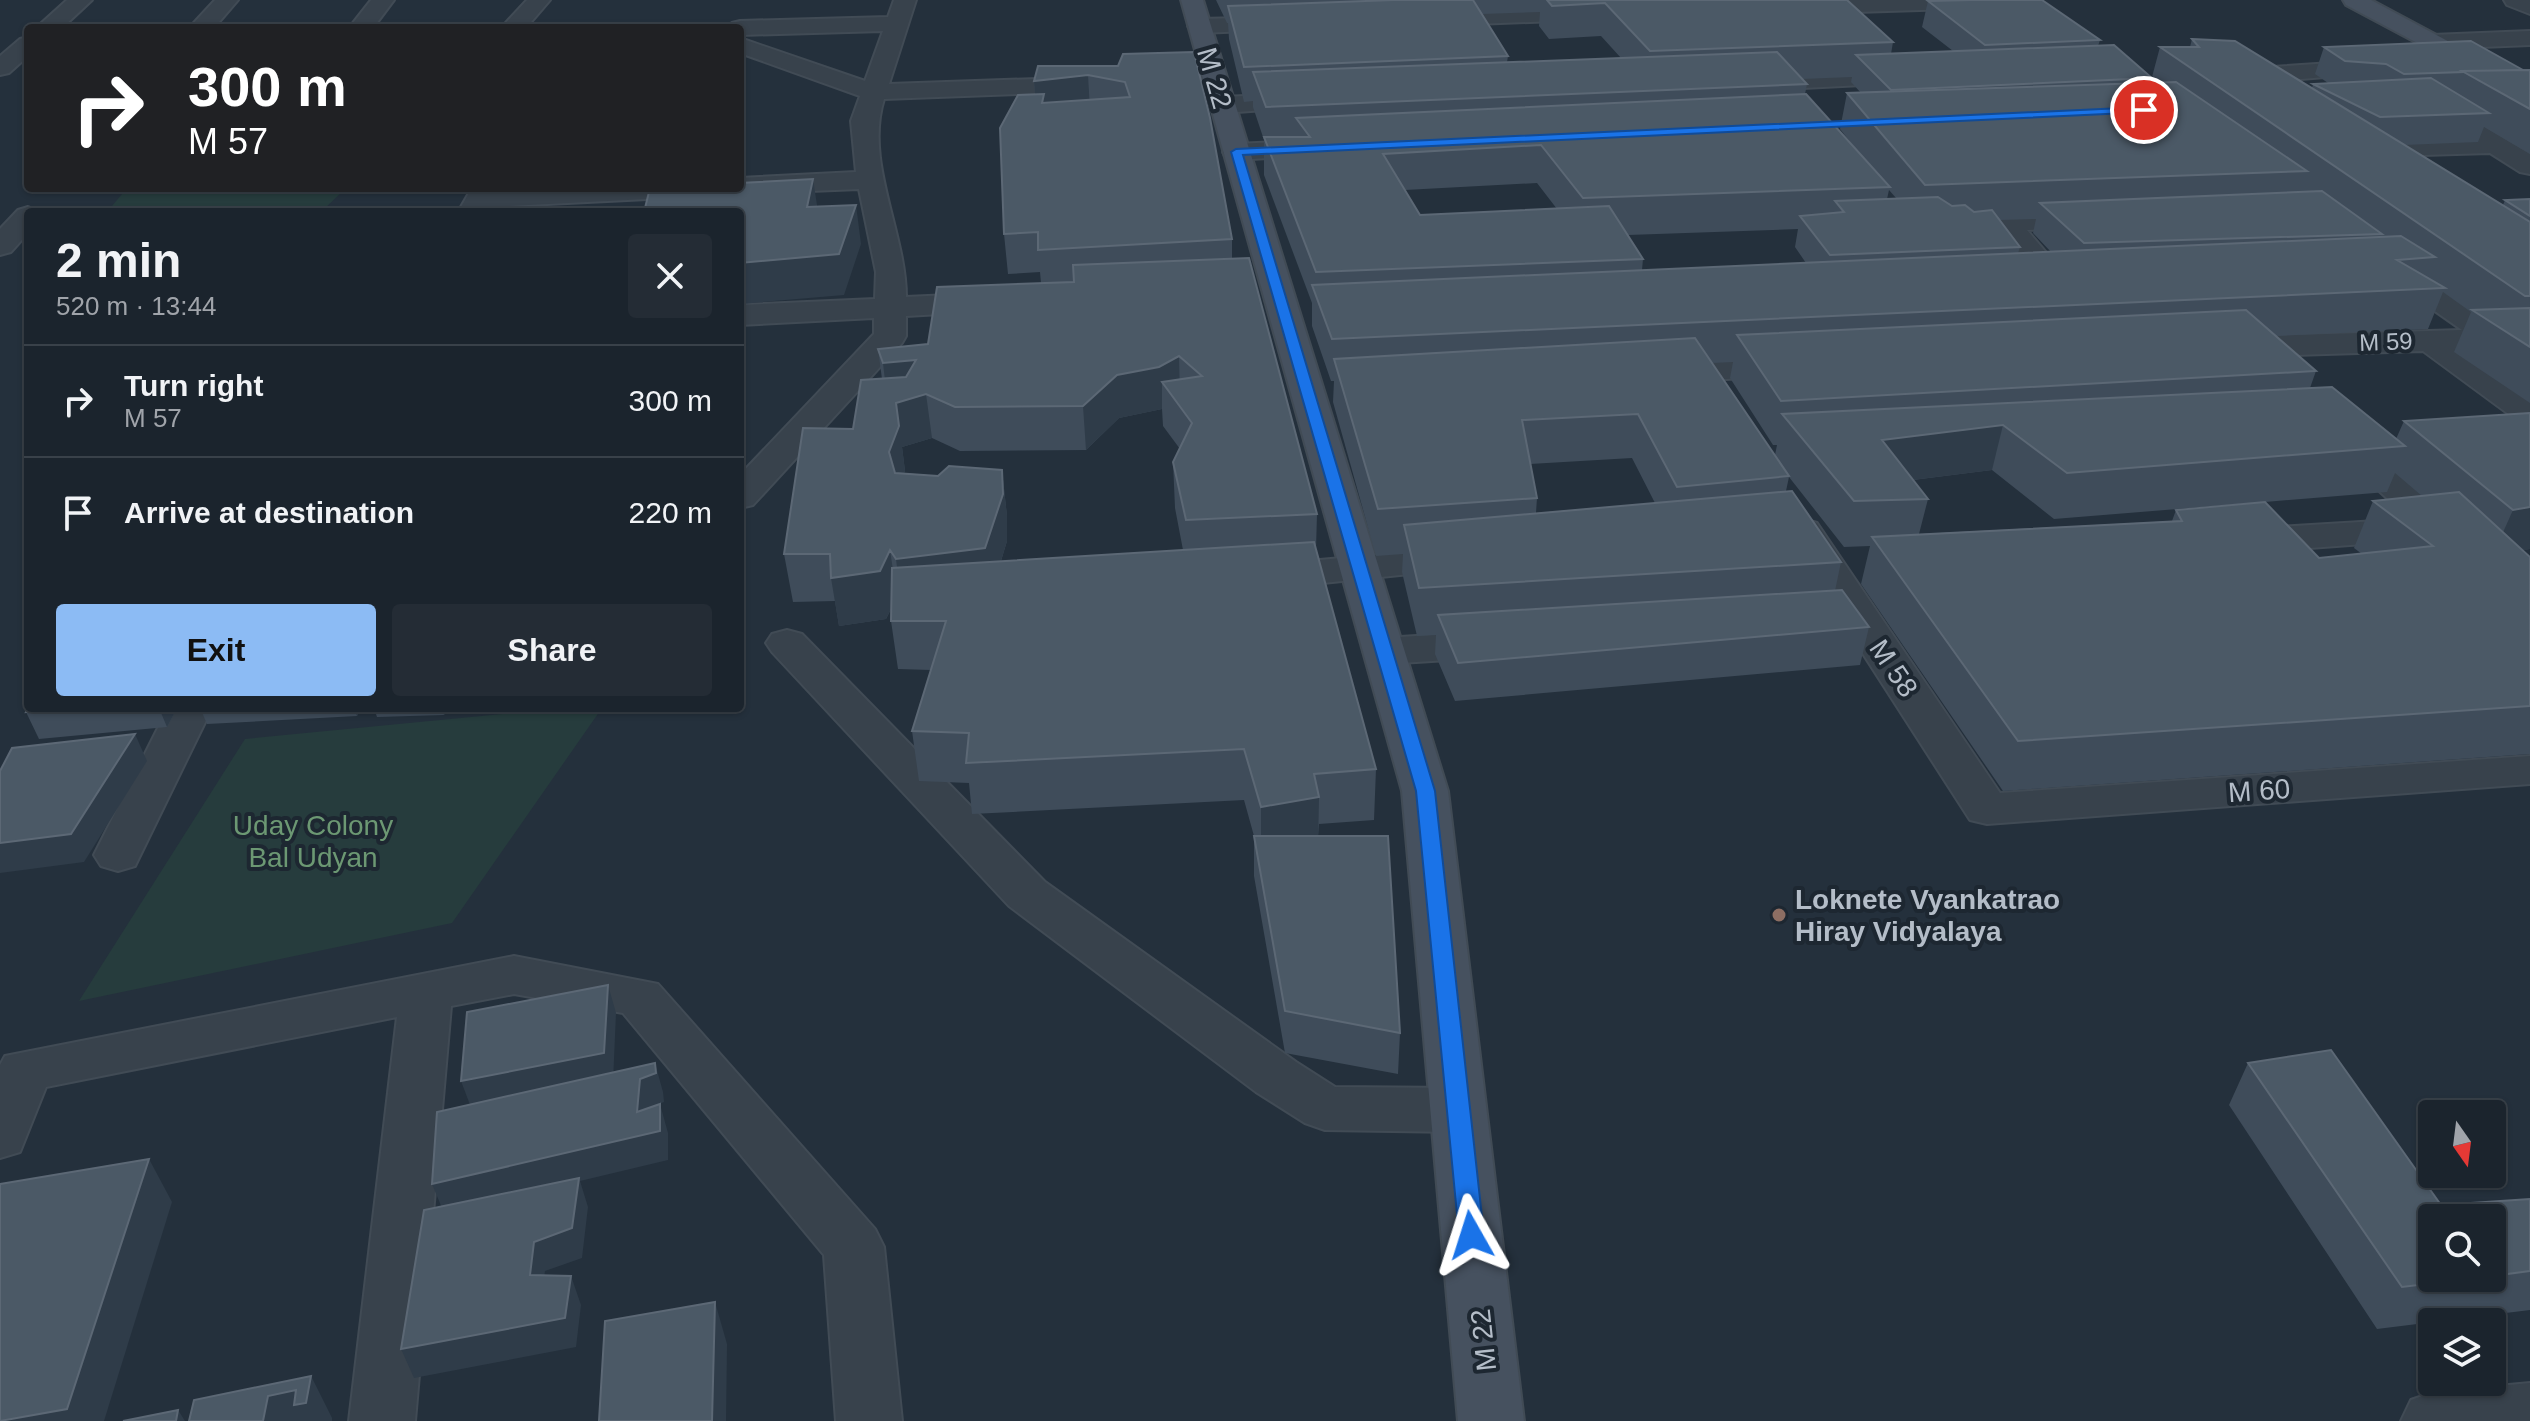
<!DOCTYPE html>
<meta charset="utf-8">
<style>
body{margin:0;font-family:Arial,sans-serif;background:#242c35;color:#f1f3f6;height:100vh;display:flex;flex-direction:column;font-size:30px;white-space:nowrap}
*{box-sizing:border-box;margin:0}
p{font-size:26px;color:#a0a4aa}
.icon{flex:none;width:44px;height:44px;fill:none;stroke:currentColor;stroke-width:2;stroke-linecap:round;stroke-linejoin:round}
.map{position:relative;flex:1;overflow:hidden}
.panel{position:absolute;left:24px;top:208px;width:720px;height:504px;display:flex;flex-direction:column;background:#1b242d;border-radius:8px;box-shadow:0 2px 6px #0004,0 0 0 2px #394149}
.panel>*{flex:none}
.hud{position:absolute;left:24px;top:24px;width:720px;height:168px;border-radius:8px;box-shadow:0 2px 6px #0004,0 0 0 2px #394149;background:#202124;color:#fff;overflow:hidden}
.needle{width:52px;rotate:166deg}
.buttons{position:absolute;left:2418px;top:1100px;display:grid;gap:16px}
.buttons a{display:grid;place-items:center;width:88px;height:88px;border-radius:8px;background:#1b242d;box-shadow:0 2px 6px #0004,0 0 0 2px #394149;font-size:40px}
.pin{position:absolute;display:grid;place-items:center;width:68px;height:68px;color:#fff;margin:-34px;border:4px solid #fff;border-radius:50%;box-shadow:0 2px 8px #0007}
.me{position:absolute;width:88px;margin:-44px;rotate:354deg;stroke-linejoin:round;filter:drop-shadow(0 0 6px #0008)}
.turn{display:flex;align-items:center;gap:28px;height:168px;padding:0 32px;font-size:36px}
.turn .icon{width:104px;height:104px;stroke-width:2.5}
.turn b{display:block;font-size:56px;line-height:68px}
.round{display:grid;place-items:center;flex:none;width:84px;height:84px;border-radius:8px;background:#242c35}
.overview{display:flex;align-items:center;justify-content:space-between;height:136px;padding:0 32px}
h1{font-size:48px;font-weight:600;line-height:60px}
.action{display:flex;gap:16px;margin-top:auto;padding:16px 32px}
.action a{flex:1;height:92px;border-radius:8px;background:#8cbbf4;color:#111;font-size:32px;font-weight:600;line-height:92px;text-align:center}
.action a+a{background:#242c35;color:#f1f3f6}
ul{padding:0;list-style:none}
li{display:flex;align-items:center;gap:24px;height:112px;padding:0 32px;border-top:2px solid #394149}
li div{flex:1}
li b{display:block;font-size:30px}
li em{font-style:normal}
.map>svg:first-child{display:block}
</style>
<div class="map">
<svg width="2530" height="1421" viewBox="0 0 2530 1421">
<rect width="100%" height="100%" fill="#24303c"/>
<g fill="#263c3d">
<path d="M127,188H346L321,212H107Z"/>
<path d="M563,708H602L452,923L79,1001L245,739Z"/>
</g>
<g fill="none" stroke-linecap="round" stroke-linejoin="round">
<g stroke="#414b55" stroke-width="4">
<g id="street">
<path d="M67,0H92L62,28H36Z"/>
<path d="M215,0H238L214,28H189Z"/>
<path d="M371,0H394L373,28H349Z"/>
<path d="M527,0H550L526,28H501Z"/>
<path d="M894,0H916L889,84L1094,77L1103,79L1106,84L1103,89L1094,91L884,99C864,162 906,232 906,297L993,293L1004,295L1009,302L1004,309L993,311L906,316V336L902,343L753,505L740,508V475L874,334V318L740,325V305L875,299L876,272L859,189L740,194L727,188H740V178L856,172L851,121L860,96L740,53V38L865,81L883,31L740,35V28H728L732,23L740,21L888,17Z"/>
<path d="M1799,0H2028L2017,7L1791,14L1783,12L1780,7L1783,2Z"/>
<path d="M2504,0H2530V14L2507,5Z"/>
<path d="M1599,7L1607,9L1610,14L1607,19L1424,26L1416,24L1413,19L1416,14L1424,12Z"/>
<path d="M1287,17L1295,19L1299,24L1295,29L1200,33L1192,31L1188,26L1192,21L1200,19Z"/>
<path d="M2530,31V45L2432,49L2424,47L2420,42L2424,37L2432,35Z"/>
<path d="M28,37V56L9,73L0,75V56L20,39Z"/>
<path d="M2377,60L2386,62L2389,67L2386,72L2265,82L2263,89C2249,93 2237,88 2229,76L2232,71L2241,69Z"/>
<path d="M1913,70L1922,72L1925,77L1922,82L1746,91L1737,89L1734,84L1737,79L1746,77Z"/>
<path d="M1313,93L1322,96L1326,101L1322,106L1223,113L1214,110L1210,105L1214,100L1223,97Z"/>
<path d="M2429,96L2438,99L2530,154V174L2520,172L2490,153L2356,157L2346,155L2343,149L2346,143L2356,141L2466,138L2420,109L2416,104L2420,99Z"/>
<path d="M1324,140L1333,142L1337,148L1333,154L1236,160L1226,158L1223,152L1226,146L1236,144Z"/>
<path d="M531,188H721L717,194L707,196L489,207L486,212H458L469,193Z"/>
<path d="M28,207L40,212H28V233L11,252L0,255V229L18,210Z"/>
<path d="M2095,211L2105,214L2110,220L2105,226L2027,230L2071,282L2067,289L2035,292L2024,290L2020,283L2024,276L2033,274L1989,222L1994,216L2004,213Z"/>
<path d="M2389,256L2400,259L2508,332L2512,339L2508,346L2463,350L2530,398V424L2518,421L2423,351L2226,357L2214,354L2210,347L2214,340L2226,337L2462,330L2378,271L2374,265L2378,259Z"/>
<path d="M1789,357L1801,360L1806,367L1801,374L1696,381L1684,378L1679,371L1684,364L1696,361Z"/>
<path d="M2348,432L2361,435L2530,586V620L2516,617L2431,539L2242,553L2228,549L2223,541L2228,533L2242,529L2410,519L2335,451L2330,443L2335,435Z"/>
<path d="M1803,519L1817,523L2000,793L2530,756V784L1987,824L1970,820L1784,531L1789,523Z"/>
<path d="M1463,547L1477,551L1483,559L1477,567L1264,589L1250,585L1244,577L1250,569L1264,565Z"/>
<path d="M787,630L802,634L1045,882L1296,1062L1335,1087L1458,1088L1478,1095L1486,1110L1478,1125L1458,1132L1325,1130L1305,1123L1256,1092L1009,906L772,652L766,643L772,634Z"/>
<path d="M1496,631L1511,635L1517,644L1511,653L1496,657L1384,664L1369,660L1363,651L1369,642L1384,638Z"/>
<path d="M168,708H212L135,866L118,871L101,866L94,855Z"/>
<path d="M514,956L658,984L875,1229L884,1247L902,1421H836L824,1255L623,1013L514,994L451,1006L415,1421H349L397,1017L46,1087L20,1152L0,1158V1065L5,1056Z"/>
<path d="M2530,1383V1421H2401L2411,1400L2434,1392Z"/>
</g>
</g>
<g stroke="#414b55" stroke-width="4">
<g id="secondary">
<path d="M1181,0H1203L1448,791L1524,1421H1458L1402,791Z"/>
<path d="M2343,0H2371L2530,85V103L2346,5Z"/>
</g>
</g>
<use href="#street" fill="#38424c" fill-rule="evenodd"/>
<use href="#secondary" fill="#46515f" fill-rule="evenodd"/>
</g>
<g fill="#3f4c5a" fill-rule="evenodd">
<path d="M1216,0H1847L1893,42L1891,54L1953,51L1922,27L1928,1L2100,40L2098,46L2152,77L2160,47H2190L2192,39L2312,88L2313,84L2328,83L2315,74L2324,47L2530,70V154L2484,127L2478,142L2404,145L2503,205L2505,200L2530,199V403L2454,352L2471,312L2443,292L2428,329L2276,336L2316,371L2310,388L2396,439L2404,421L2530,413V549L2523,550L2530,557V754L2003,791L1861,584L1870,546L1844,547L1789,477L1786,491L1841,562L1835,591L1869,627L1860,665L1455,701L1435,654L1436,635L1417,636L1402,572L1403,554L1376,556L1333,402L1334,381H1331L1312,326V303L1264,175V140L1253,107V101L1244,102L1229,39L1228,23H1227ZM1540,12L1539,26L1549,39L1601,36L1621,58L1507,62L1508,56L1482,14ZM1852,77L1851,82L1861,93H1847L1840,129L1859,153L1805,94L1807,84L1802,79ZM1537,183L1557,209L1420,215L1405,190ZM1889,190L1896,198L1887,199ZM2036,219L2033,233L2051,252L2018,253L2020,247L2000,220ZM1798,229L1795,247L1806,263L1642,270L1643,259L1628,235ZM1733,362L1730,378L1773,445H1777L1775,455L1712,363ZM1632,458L1655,503L1536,513L1537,498L1530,464ZM1992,470L2054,519L2264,502L2176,510L2172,521L1919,534L1928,499L1913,480ZM2395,473L2422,496L2373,501L2354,548L2362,554L2319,558L2265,502L2387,492Z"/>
<path d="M1118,66L1232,239V258L1317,514L1316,549L1376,769L1374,820L1319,824L1318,836L1400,1033L1398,1074L1285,1053L1254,876V836L1244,800L972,814L969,783L919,781L912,731L931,670L898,669L891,621V609L886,619L839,626L835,601L793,602L784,554L882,379L878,349L928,344L1041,283L1040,272L1008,274L1004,234L1035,94L1034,81ZM1162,409L1163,426L1180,449L1173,462L1175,508L1183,550L1001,561L1007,541V516L1002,470L938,476L904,473L905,471L902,447L932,438L960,451L1086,450L1119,418Z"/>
<path d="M28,708H177L167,727L39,739L26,712Z"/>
<path d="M200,708H361L357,716L207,724Z"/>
<path d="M374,708H449L444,715L377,717Z"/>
<path d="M2248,1063L2441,1205L2530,1199V1310L2377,1329L2229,1105ZM2492,1218V1278H2432Z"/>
</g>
<g fill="#2f3c49">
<path d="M1088,75L1090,110L1037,117L1034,81Z"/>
<path d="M740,165L745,193L740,188Z"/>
<path d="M813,179L819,218L807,207Z"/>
<path d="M856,205L861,244L844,295L740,304V263Z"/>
<path d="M1179,356L1180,399L1162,382V409L1119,418L1086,450L1083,406L1117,375Z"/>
<path d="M916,360L926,394L932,438L902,447L905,471L895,497L889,452L888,407L883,363Z"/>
<path d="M740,410L746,443L745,451L740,452Z"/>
<path d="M2003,425L1992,470L1872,485L1882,440Z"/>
<path d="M1002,470L1007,516V541L990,596L902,606L896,559Z"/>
<path d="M2530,507V549L2492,557L2513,510Z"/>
<path d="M890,550L897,597L886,619L839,626L831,578Z"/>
<path d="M159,708H177L167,727Z"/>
<path d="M354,708H361L357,716Z"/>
<path d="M442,708H449L444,715Z"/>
<path d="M135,734L147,761L84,862L0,873V843Z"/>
<path d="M1319,797L1318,848L1261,859V807Z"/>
<path d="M608,985L616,1013L613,1082L472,1110L461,1081Z"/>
<path d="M655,1063L663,1092L664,1102L648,1108L660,1104L668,1133V1160L580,1181L588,1207L582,1258L545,1271L540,1304L444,1213L432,1184L637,1112L640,1079Z"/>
<path d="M149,1159L172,1202L104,1421H0Z"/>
<path d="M571,1276L581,1305L576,1347L414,1378L401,1349Z"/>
<path d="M715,1302L727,1344L726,1421H712Z"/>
<path d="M311,1376L332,1418V1421H263L268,1396Z"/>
<path d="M178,1410L185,1421H176Z"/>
</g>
<g fill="#4b5966" stroke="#5c6875" stroke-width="2">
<path d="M1394,0H1473L1508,56L1244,67L1228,6Z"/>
<path d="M1547,0H1847L1893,42L1650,51L1605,3L1552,6Z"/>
<path d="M1973,0H2042L2100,40L1985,45L1928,1Z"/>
<path d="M2192,39L2235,41L2530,222V296H2525L2160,47H2199Z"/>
<path d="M2471,41L2523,70L2404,74L2386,64L2345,61L2324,47Z"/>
<path d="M2114,45L2152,78L1891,90L1856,55Z"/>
<path d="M1194,52L1210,118L1232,239L1038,250V232L1004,234L1000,128L1018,95L1044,94L1042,103L1130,97L1125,82L1088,75L1034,81L1038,66H1118L1123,54Z"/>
<path d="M1777,52L1807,84L1266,107L1253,72Z"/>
<path d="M2530,70V109L2462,71Z"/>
<path d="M2431,78L2489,113L2380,117L2313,84Z"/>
<path d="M2176,82L2307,171L1925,185L1847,93Z"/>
<path d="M1806,94L1890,187L1583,198L1541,145L1383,154L1420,215L1609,206L1643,259L1316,272L1264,137H1310L1296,118Z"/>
<path d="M813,179L807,207L856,205L839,254L740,263V212H644L650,188H740V183Z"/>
<path d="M2322,191L2382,234L2084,243L2040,203Z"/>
<path d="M1938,197L1952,206L1965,205L1974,212L1992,210L2020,247L1830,255L1800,216L1844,212L1835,201Z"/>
<path d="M2530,199V216L2505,200Z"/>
<path d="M2401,236L2435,257L2397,260L2445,288L1332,339L1312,285Z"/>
<path d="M1249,258L1317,514L1186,520L1173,462L1192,423L1162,382L1202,376L1179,356L1159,367L1117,375L1083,406L955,407L926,394L896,403L899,426L889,452L895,473L938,476L949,466L1002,470L1003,494L985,548L896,559L890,550L880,571L831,578L830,554H784L803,428L853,429L861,380L906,377L916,360L883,363L878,349L928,344L937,287L1074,282L1073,265Z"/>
<path d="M2530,308V347L2472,310Z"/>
<path d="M2246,310L2316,371L1781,401L1737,335Z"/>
<path d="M1695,338L1789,476L1677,487L1638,414L1522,420L1537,498L1378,509L1334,359Z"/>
<path d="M2332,387L2405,446L2067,473L2003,425L1882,440L1928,499L1854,501L1782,414Z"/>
<path d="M2530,413V507L2513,510L2404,421Z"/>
<path d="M1792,491L1841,562L1419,588L1404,525Z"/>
<path d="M2459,492L2530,557V706L2018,741L1872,537L2182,521L2176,510L2265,502L2319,558L2433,546L2373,501Z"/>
<path d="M1314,542L1376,769L1314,774L1319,797L1261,807L1244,749L966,763L969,733L912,731L946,621H891L892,568Z"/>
<path d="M1842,590L1869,627L1458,663L1438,615Z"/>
<path d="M28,708H65L26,712Z"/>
<path d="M135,734L71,834L0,843V771L12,748Z"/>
<path d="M1254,836H1388L1400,1033L1285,1011Z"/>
<path d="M608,985L604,1053L461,1081L467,1012Z"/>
<path d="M2331,1050L2441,1205L2530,1199V1271L2492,1276V1218H2432V1278H2476L2402,1287L2248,1063Z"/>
<path d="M655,1063L656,1073L640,1079L637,1112L660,1104V1131L432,1184L437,1112Z"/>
<path d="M149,1159L67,1409L0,1421V1184Z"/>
<path d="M579,1178L572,1228L534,1242L530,1275L571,1276L565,1318L401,1349L424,1210Z"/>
<path d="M715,1302L712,1421H599L605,1321Z"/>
<path d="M311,1376L306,1403L294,1405L296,1390L268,1396L263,1421H189L194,1400Z"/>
<path d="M178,1410L176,1421H123Z"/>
</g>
<path fill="#1a73e8" stroke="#114b97" stroke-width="2" d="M2144,107L2150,110L2148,112L1243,155L1435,791L1484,1235L1480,1242L1471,1245L1463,1242L1459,1235L1416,791L1231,152L1236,149Z"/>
<circle fill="#8d6e63" stroke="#1d2731" stroke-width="3" cx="1779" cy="915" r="8"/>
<g text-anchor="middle" stroke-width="8" stroke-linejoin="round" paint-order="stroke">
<g font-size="24" fill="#b4bdc8" stroke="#1d2731">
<text transform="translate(2386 342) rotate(-2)" y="8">M 59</text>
</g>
<g font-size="28" fill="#b4bdc8" stroke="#1d2731">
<text transform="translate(1215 78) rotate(74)" y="10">M 22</text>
<text transform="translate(1894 668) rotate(56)" y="10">M 58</text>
<text transform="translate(2259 790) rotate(-4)" y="10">M 60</text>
<text transform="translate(1483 1340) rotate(-96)" y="10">M 22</text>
</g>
<g font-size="28" fill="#6c9873" stroke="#1d2731">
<text x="313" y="835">Uday Colony<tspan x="313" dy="32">Bal Udyan</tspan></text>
</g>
<g font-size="28" font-weight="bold" fill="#b4bdc8" stroke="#1d2731" text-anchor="start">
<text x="1795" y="909">Loknete Vyankatrao<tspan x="1795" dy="32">Hiray Vidyalaya</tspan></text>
</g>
</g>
</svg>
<div class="buttons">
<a><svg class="needle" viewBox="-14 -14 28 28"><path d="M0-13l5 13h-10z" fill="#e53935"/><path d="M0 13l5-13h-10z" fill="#a0a4aa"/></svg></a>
<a><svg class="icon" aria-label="search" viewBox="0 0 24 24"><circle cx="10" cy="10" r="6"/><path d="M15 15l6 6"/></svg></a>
<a><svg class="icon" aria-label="layers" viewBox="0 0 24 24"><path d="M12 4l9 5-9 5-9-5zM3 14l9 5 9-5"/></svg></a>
</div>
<div class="pin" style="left:2144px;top:110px;background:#d93025"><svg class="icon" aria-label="arrive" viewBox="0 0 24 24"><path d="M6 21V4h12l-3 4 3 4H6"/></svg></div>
<svg class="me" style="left:1471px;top:1235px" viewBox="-20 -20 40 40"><path d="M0-17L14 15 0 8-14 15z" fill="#1a73e8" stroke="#fff" stroke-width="4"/></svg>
<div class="hud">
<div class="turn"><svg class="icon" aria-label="right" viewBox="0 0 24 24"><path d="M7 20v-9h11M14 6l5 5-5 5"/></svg><div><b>300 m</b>M 57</div></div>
</div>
<section class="panel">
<div class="overview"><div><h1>2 min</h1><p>520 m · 13:44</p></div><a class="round"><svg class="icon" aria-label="close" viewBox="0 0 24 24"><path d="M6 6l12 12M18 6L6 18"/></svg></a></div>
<ul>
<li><svg class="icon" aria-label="right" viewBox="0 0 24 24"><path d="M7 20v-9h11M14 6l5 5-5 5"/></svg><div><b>Turn right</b><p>M 57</p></div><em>300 m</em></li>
<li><svg class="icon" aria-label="arrive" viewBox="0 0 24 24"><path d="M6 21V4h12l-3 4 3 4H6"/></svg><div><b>Arrive at destination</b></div><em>220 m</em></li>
</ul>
<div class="action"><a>Exit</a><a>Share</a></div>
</section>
</div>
